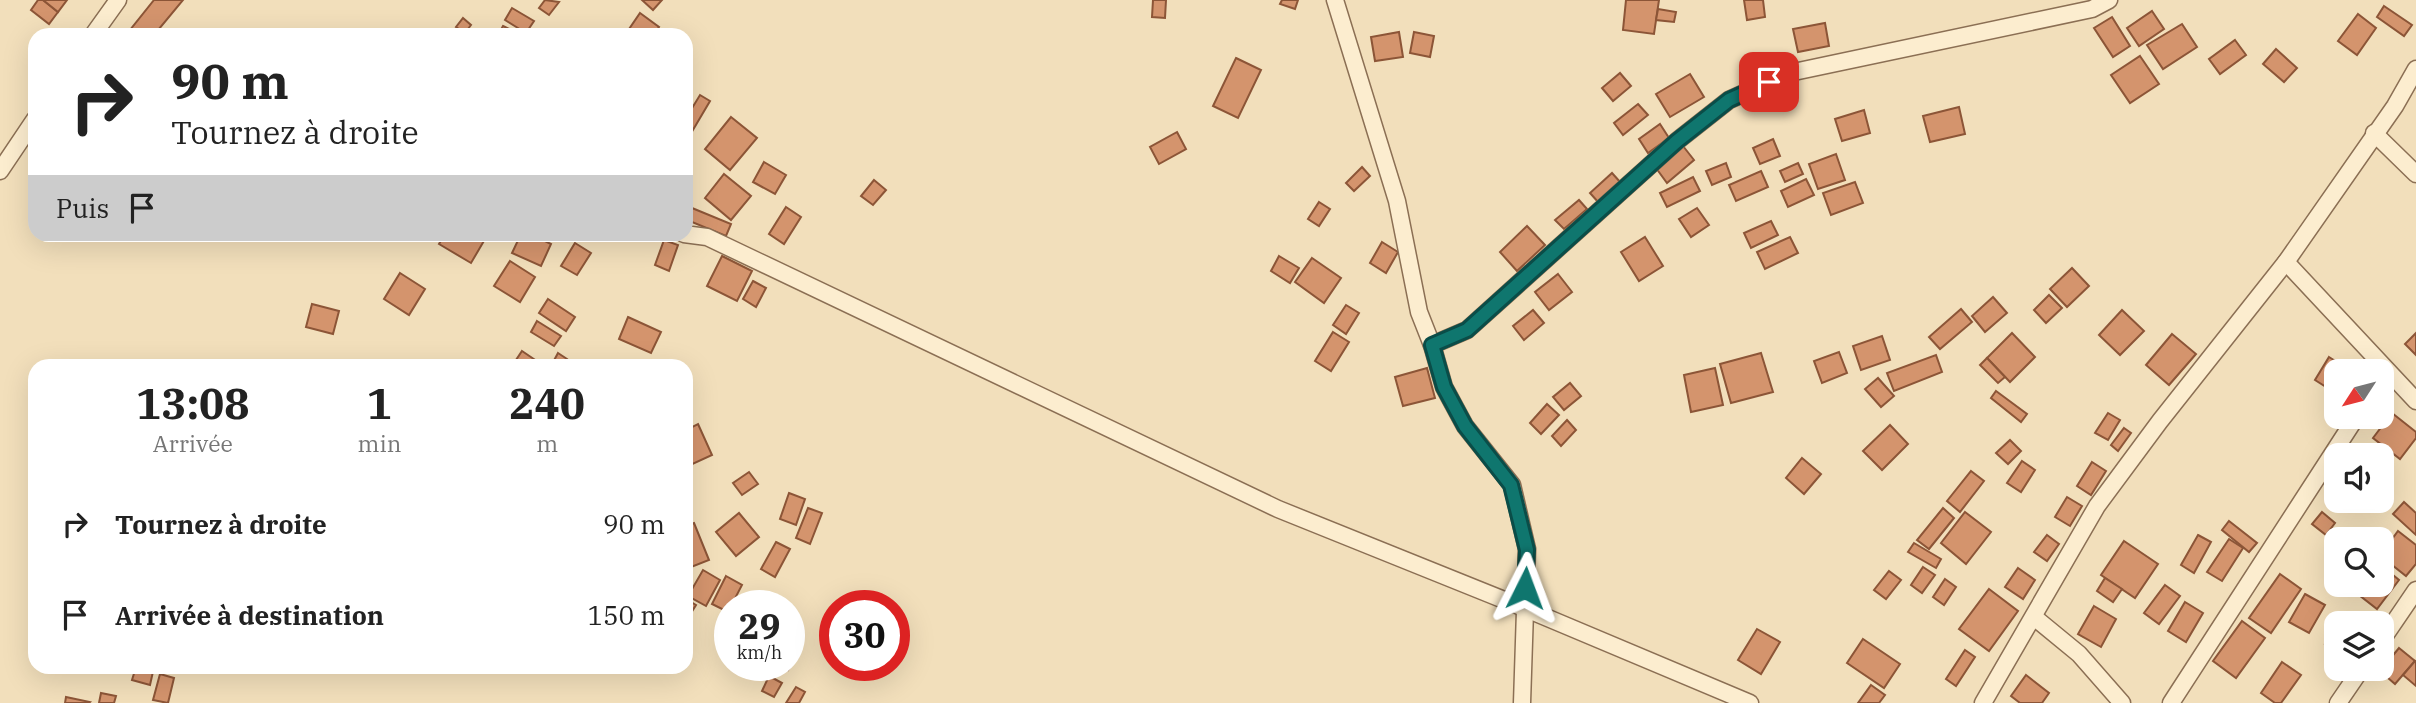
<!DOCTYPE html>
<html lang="fr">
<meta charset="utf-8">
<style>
body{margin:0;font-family:"IBM Plex Serif",serif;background:#f6f6f6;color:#222;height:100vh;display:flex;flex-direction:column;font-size:26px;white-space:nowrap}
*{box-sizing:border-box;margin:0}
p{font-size:23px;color:#767676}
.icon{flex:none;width:38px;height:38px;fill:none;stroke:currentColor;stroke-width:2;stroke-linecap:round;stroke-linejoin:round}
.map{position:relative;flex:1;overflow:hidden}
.panel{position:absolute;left:28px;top:359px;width:665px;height:315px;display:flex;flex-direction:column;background:#fff;border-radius:21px;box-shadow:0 7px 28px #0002}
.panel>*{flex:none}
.hud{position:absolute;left:28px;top:28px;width:665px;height:214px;border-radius:21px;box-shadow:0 7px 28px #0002;background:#fff;color:#222;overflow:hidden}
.needle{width:46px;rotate:234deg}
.buttons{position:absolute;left:2324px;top:359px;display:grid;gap:14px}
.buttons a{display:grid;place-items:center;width:70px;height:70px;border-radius:14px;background:#fff;box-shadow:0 7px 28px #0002;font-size:35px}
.speed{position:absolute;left:714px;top:590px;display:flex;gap:14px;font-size:35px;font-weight:700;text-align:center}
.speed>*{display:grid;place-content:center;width:91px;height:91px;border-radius:50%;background:#fff;box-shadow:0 7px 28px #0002;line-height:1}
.speed small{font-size:18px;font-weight:400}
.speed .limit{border:10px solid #d22;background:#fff;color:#111}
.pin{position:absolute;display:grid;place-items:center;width:60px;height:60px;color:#fff;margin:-30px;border-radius:14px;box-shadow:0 4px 10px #0006}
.me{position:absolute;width:77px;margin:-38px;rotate:3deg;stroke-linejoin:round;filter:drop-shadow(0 0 5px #0008)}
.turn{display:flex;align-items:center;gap:24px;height:147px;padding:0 28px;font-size:32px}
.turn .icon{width:91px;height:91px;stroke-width:2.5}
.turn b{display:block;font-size:49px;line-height:60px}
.then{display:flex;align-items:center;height:66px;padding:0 28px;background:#0003;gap:14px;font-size:26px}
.eta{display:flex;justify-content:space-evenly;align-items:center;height:119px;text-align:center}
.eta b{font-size:42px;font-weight:700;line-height:49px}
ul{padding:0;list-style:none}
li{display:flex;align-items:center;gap:21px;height:91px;padding:0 28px}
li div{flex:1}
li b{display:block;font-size:26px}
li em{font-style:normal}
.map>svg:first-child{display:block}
</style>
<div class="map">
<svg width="2416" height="703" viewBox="0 0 2416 703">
<rect width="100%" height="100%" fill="#f2dfbb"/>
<g fill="#d4946d" stroke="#8c5537" stroke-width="2">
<path d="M38,0H43L58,12L49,24L31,10Z"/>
<path d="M43,0H67L58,12Z"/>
<path d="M154,0H183L154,35H126Z"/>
<path d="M545,0L559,2L549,15L539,8Z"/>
<path d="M642,0H662L653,10Z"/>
<path d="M1153,0H1166L1165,18L1152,17Z"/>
<path d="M1282,0H1298L1295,9L1280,4Z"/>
<path d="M1626,0H1659L1654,34L1623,30Z"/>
<path d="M1744,0H1763L1765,17L1747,20Z"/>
<path d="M2384,6L2412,25L2404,36L2377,17Z"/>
<path d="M512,8L534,21L526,33L505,20Z"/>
<path d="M1658,9L1676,12L1674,22L1656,20Z"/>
<path d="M2152,11L2164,29L2139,46L2127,28Z"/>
<path d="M640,13L659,27L653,35H625Z"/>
<path d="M2358,14L2376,28L2357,55L2338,41Z"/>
<path d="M2112,17L2130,46L2113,57L2094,28Z"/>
<path d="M463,18L471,25L465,33L456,27Z"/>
<path d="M1825,23L1829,46L1798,52L1793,29Z"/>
<path d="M2182,24L2197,47L2163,69L2147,45Z"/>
<path d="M503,26L516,32L514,35H498Z"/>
<path d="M1399,32L1403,57L1375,61L1371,37Z"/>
<path d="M1414,32L1434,36L1430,57L1410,53Z"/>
<path d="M2235,40L2246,55L2220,74L2209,59Z"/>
<path d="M2276,49L2297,68L2284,82L2263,64Z"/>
<path d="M2140,56L2159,84L2130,103L2111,75Z"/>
<path d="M1236,58L1261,70L1238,118L1213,106Z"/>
<path d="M1620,73L1631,86L1613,101L1602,88Z"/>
<path d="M1690,74L1704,97L1670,117L1656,94Z"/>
<path d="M700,95L710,101L690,135L686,133V118Z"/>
<path d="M1638,104L1648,115L1623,135L1614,123Z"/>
<path d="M1959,107L1965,134L1930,142L1923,116Z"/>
<path d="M1864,110L1870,133L1842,141L1835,119Z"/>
<path d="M731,117L757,138L730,170L705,149Z"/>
<path d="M1660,124L1669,138L1648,153L1639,139Z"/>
<path d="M1177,132L1186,149L1159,164L1150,147Z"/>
<path d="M1773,139L1780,156L1760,164L1753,148Z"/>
<path d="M1683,146L1694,160L1667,183L1656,168Z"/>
<path d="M1836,154L1845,180L1818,189L1809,164Z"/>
<path d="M764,162L786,175L775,194L753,182Z"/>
<path d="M1726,163L1731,177L1712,185L1706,171Z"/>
<path d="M1798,163L1803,174L1785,182L1780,171Z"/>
<path d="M1362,167L1370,176L1354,191L1346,183Z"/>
<path d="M1761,171L1768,187L1736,201L1729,185Z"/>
<path d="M1612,173L1621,183L1599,203L1590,193Z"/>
<path d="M724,174L751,196L731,220L705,198Z"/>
<path d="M1693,177L1700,191L1667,207L1660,193Z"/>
<path d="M1806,179L1814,195L1788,207L1781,191Z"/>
<path d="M874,180L886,190L873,205L861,196Z"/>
<path d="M1855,182L1863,203L1831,215L1823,193Z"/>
<path d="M1579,200L1587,209L1564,229L1555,220Z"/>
<path d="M1319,202L1330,209L1319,226L1308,219Z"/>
<path d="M786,207L801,217L784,244L769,234Z"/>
<path d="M692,208L731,224L726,236L687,220Z"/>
<path d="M1697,208L1709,225L1691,237L1679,219Z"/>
<path d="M1771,221L1778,235L1751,248L1744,233Z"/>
<path d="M1527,226L1545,245L1517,271L1500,252Z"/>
<path d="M445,234H488L471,263L439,244Z"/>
<path d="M521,234H531L551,244L541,266L512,253Z"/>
<path d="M1645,237L1663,266L1639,281L1621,252Z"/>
<path d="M1790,237L1798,253L1765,269L1757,252Z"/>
<path d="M664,240L678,245L669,271L655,265Z"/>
<path d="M1382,242L1398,252L1386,273L1370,263Z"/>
<path d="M575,243L591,253L577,275L561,266Z"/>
<path d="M722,256L752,271L737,301L707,286Z"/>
<path d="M1279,256L1299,268L1290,283L1271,271Z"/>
<path d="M1312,258L1341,278L1324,303L1295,282Z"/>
<path d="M510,261L535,277L520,302L494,286Z"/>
<path d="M2072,268L2089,286L2067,307L2050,289Z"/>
<path d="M400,273L425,289L409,315L384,299Z"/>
<path d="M1558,274L1572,292L1549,310L1535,292Z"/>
<path d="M753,281L766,288L756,307L743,299Z"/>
<path d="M2049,295L2062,308L2046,323L2034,310Z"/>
<path d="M1993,297L2007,313L1985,332L1972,316Z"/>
<path d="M548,299L575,317L566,331L539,313Z"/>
<path d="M312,304L339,311L333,334L306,327Z"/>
<path d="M1346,305L1359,313L1346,334L1333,325Z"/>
<path d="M1961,309L1972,322L1940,349L1929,337Z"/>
<path d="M1533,310L1544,323L1524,340L1513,326Z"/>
<path d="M2122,310L2144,331L2120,355L2099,335Z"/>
<path d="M628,317L661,332L651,353L619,339Z"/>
<path d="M537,321L561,336L554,346L531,332Z"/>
<path d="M1333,332L1349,342L1331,371L1315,361Z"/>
<path d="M2012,333L2035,357L2010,382L1987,358Z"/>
<path d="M2416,333V355L2405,344Z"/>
<path d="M2172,334L2196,354L2169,385L2146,365Z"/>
<path d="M1882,336L1890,360L1861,370L1853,346Z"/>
<path d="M522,351L544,366H512Z"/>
<path d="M1839,352L1847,373L1822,383L1814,361Z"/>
<path d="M558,353L567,359L563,366H551Z"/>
<path d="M1761,353L1773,392L1731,403L1720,364Z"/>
<path d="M1936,355L1942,372L1894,391L1887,373Z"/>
<path d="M2329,357L2348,369L2336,371V388L2334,392L2315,380Z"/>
<path d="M1987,358L2005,377L1998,383L1980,365Z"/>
<path d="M2352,362L2364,371H2347Z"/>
<path d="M1427,368L1435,398L1403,406L1395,377Z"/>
<path d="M1715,368L1723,405L1691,412L1684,375Z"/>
<path d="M1878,378L1894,396L1881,407L1865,389Z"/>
<path d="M1570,383L1581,396L1564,410L1553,397Z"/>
<path d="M1996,391L2027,414L2021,422L1991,398Z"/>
<path d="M1547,404L1559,415L1541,434L1530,423Z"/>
<path d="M2108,413L2120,420L2108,440L2095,433Z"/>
<path d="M2392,413L2416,432V438L2400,459L2373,438Z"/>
<path d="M1567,420L1576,430L1561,446L1552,436Z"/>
<path d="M698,424L712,455L686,467V430Z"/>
<path d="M1890,425L1908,444L1882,470L1863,451Z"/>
<path d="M2124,428L2131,433L2118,451L2111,445Z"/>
<path d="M2010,440L2021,451L2008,464L1996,453Z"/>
<path d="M1802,458L1821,474L1804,494L1786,478Z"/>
<path d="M2022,461L2035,470L2021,492L2007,483Z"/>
<path d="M2092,462L2106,471L2091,495L2077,486Z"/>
<path d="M1971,471L1984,481L1960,512L1947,501Z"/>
<path d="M749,472L758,484L742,495L733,483Z"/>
<path d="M789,493L805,499L796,525L780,519Z"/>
<path d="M2067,497L2082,506L2070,526L2055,517Z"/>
<path d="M2404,502L2416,513V535L2393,514Z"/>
<path d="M808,508L822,513L810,544L796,538Z"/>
<path d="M1943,508L1954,518L1929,549L1917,540Z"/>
<path d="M1965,512L1991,532L1966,564L1941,543Z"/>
<path d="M2322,512L2335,523L2326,535L2312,524Z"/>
<path d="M739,513L759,537L736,556L716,532Z"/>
<path d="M2229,521L2257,543L2249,552L2222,530Z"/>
<path d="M694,523L709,560L686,569V526Z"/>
<path d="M2398,531L2416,545V564L2406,576L2382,557V553Z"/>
<path d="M2047,535L2059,544L2047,561L2034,552Z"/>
<path d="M2198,535L2211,542L2194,573L2181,565Z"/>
<path d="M2229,539L2243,548L2222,581L2207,572Z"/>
<path d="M2124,541L2158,564L2135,598L2101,575Z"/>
<path d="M776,542L790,549L775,577L761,569Z"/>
<path d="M1914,543L1941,559L1936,568L1908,552Z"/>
<path d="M2382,566L2399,580L2377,609L2350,588L2353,584H2382Z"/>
<path d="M1923,567L1935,575L1922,593L1911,585Z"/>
<path d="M2018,568L2035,580L2023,599L2005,587Z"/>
<path d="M703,570L720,580L706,606L688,596Z"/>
<path d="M1889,571L1901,580L1886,599L1874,590Z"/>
<path d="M2280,574L2301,589L2271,633L2249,618Z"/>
<path d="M726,576L742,585L728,612L712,604Z"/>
<path d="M2105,578L2122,589L2113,602L2097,591Z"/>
<path d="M1945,579L1956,587L1944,605L1933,597Z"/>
<path d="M2165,585L2180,596L2159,624L2144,613Z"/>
<path d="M1989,589L2018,611L1989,651L1959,629Z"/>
<path d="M2305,594L2325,605L2309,633L2289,622Z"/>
<path d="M686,599L696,605L686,621Z"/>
<path d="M2185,602L2203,613L2186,642L2168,631Z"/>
<path d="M2094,606L2116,619L2101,647L2078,634Z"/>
<path d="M2242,621L2265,638L2236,678L2213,661Z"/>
<path d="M2336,628V652L2325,644Z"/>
<path d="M1757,629L1780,642L1761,674L1738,660Z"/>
<path d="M1863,639L1900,664L1884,688L1847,663Z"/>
<path d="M2399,648L2415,661L2395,684L2380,671Z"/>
<path d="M789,650L798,657L788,670L782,665H789Z"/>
<path d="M1965,650L1975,657L1956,686L1946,679Z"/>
<path d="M2415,661L2416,662V686L2403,675Z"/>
<path d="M2282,662L2301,675L2281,703H2275L2261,693Z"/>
<path d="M136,667H154L150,685L132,680Z"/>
<path d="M160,674L174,678L168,703L153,700Z"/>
<path d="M2026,675L2049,693L2042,703H2020L2011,696Z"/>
<path d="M769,676L782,683L774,697L762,691Z"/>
<path d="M1871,685L1885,695L1879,703H1858Z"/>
<path d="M796,687L805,692L799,703H786Z"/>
<path d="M101,693L116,696L114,703H99Z"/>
<path d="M66,697L90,702L89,703H65Z"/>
</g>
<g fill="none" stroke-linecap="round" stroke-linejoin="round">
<g stroke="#8b6f54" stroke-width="19">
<g id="street">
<path d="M1335,0L1397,201L1419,312L1432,345L1444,387L1465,426L1512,485L1527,549L1522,703"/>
<path d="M93,35L118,0"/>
<path d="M2374,133L2416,174"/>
<path d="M0,171L35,119"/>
<path d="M684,234L707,237L1278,509L1524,608L1750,703"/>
<path d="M2286,262L2416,401"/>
<path d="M1432,345L1467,330L1677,141L1729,100L1789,73L2092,9L2109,0"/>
<path d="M2034,617L2079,654L2122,703"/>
<path d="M2382,640L2416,590"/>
<path d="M1983,703L2097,506L2160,421L2286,262L2395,106L2416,69"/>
<path d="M2171,703L2357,416"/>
<path d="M2338,703L2362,668"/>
</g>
</g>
<use href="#street" stroke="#fcedcf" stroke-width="16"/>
</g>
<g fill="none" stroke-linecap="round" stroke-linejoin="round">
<g stroke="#0a4d48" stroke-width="18">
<path id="route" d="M1525,588L1527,550L1511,485L1465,426L1444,387L1432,345L1467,330L1677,141L1729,100L1769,82"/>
</g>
<use href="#route" stroke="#0f766e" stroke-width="12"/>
</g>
</svg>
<div class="buttons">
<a><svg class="needle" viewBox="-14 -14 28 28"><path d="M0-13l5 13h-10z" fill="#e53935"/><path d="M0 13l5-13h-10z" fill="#767676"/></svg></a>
<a><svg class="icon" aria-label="sound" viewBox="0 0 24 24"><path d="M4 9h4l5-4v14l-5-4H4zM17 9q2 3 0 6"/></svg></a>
<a><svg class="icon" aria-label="search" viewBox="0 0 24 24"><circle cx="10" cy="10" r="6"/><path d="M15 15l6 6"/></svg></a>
<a><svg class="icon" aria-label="layers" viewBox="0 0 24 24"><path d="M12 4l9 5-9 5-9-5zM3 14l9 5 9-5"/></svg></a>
</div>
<div class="speed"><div>29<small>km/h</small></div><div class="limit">30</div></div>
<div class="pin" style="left:1769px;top:82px;background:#d93025"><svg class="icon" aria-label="arrive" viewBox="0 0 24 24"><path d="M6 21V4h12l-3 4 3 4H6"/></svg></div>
<svg class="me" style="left:1525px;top:588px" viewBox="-20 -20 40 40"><path d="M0-17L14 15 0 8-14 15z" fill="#0f766e" stroke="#fff" stroke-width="4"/></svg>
<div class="hud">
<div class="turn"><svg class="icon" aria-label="right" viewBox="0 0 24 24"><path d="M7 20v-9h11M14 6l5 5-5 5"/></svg><div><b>90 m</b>Tournez à droite</div></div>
<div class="then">Puis<svg class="icon" aria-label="arrive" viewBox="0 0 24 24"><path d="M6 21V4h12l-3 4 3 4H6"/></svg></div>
</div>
<section class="panel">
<div class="eta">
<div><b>13:08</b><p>Arrivée</p></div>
<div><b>1</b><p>min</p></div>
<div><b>240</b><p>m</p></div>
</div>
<ul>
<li><svg class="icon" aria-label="right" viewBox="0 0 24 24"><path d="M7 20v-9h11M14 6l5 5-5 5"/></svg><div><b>Tournez à droite</b></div><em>90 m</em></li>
<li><svg class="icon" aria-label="arrive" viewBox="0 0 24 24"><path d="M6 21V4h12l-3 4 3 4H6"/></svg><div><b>Arrivée à destination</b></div><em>150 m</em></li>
</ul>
</section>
</div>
